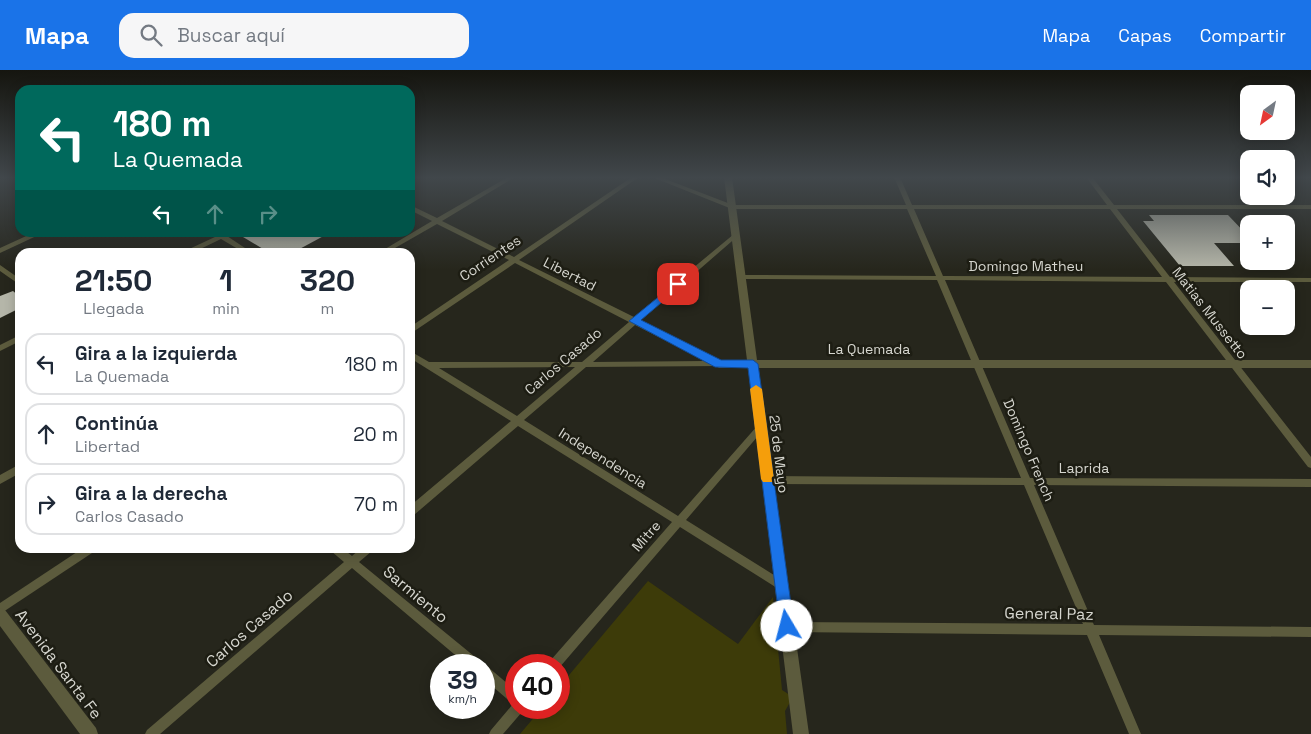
<!DOCTYPE html>
<html lang="es">
<meta charset="utf-8">
<style>
body{margin:0;font-family:"Space Grotesk",sans-serif;background:#f6f6f7;color:#1f2937;height:100vh;display:flex;flex-direction:column;font-size:19px;white-space:nowrap}
*{box-sizing:border-box;margin:0}
p{font-size:16px;color:#747a83}
.icon{flex:none;width:28px;height:28px;fill:none;stroke:currentColor;stroke-width:2;stroke-linecap:round;stroke-linejoin:round}
.map{position:relative;flex:1;overflow:hidden}
.details{position:absolute;left:15px;top:178px;width:400px;height:305px;display:flex;flex-direction:column;background:#fff;border-radius:15px;box-shadow:0 2px 12px #0003}
.details>*{flex:none}
.top-card{position:absolute;left:15px;top:15px;width:400px;height:152px;border-radius:15px;box-shadow:0 2px 12px #0003;background:#00695c;color:#fff;overflow:hidden}
.needle{width:32px;rotate:213deg}
.buttons{position:absolute;left:1240px;top:15px;display:grid;gap:10px}
.buttons a{display:grid;place-items:center;width:55px;height:55px;border-radius:10px;background:#fff;box-shadow:0 2px 12px #0003;font-size:25px}
.speed{position:absolute;left:430px;top:584px;display:flex;gap:10px;font-size:25px;font-weight:700;text-align:center}
.speed>*{display:grid;place-content:center;width:65px;height:65px;border-radius:50%;background:#fff;box-shadow:0 2px 12px #0003;line-height:1}
.speed small{font-size:12px;font-weight:400}
.speed .limit{border:8px solid #d22;background:#fff;color:#111}
.pin{position:absolute;display:grid;place-items:center;width:42px;height:42px;color:#fff;margin:-21px;border-radius:10px;box-shadow:0 2px 8px #0006}
.me{position:absolute;width:55px;margin:-28px;rotate:352deg;stroke-linejoin:round;filter:drop-shadow(0 0 4px #0008)}
.turn{display:flex;align-items:center;gap:18px;height:105px;padding:0 15px;font-size:22px}
.turn .icon{width:65px;height:65px;stroke-width:2.5}
.turn b{display:block;font-size:35px;line-height:42px}
.lanes{display:flex;align-items:center;height:48px;padding:0 15px;background:#0003;justify-content:center;gap:25px;direction:ltr}
.lanes .off{opacity:.35}
.eta{display:flex;justify-content:space-evenly;align-items:center;height:85px;text-align:center}
.eta b{font-size:30px;font-weight:700;line-height:35px}
ul{padding:0;list-style:none}
li{display:flex;align-items:center;gap:15px;height:62px;margin:0 10px 8px;padding:0 5px;border:2px solid #e0e1e3;border-radius:15px}
li div{flex:1}
li b{display:block;font-size:19px}
li em{font-style:normal}
header{display:flex;align-items:center;gap:30px;box-sizing:border-box;height:70px;padding:0 25px;background:#1a73e8;color:#fff}
header strong{font-size:24px}
nav{display:flex;gap:28px;margin-inline-start:auto;font-size:18px}
.search{width:350px;height:45px;background:#f6f6f7;display:flex;align-items:center;gap:12px;box-sizing:border-box;padding:0 18px;border-radius:15px;color:#747a83;font-size:19px}
.map>svg:first-child{display:block}
</style>
<header>
<strong>Mapa</strong>
<div class="search"><svg class="icon" aria-label="search" viewBox="0 0 24 24"><circle cx="10" cy="10" r="6"/><path d="M15 15l6 6"/></svg>Buscar aquí</div>
<nav><a>Mapa</a><a>Capas</a><a>Compartir</a></nav>
</header>
<div class="map">
<svg width="1311" height="664" viewBox="0 0 1311 664">
<rect width="100%" height="100%" fill="#26261c"/>
<path fill="#3d3b09" d="M648,511L738,574L773,527L782,620L793,627L785,641L787,664H520L542,638H559V617Z"/>
<g fill="#b5b6a9">
<path d="M1149,145H1228L1249,167V173H1214L1234,196H1180L1143,151H1154Z"/>
<path d="M251,162H331L294,182H268L243,167Z"/>
<path d="M13,221L20,227V238L0,248V226Z"/>
</g>
<g fill="none" stroke-linecap="round" stroke-linejoin="round">
<g fill="#5c5b3d" fill-rule="evenodd">
<path d="M508,107H515L442,151L514,187L632,107H639L519,190L634,247L734,164L736,163L739,165L640,251L722,292L723,294L722,296L586,297L524,350L678,446L758,355H764L766,357L764,359L686,450L785,512L786,515L785,518L781,520L777,518L680,457L559,598V595H548L550,591L672,452L518,356L414,445L410,446V436L511,351L410,288V281L429,292H582L629,252L515,193L410,264V257L509,190L437,154L388,182H380L432,151L410,140V135L437,148ZM635,255L706,291L593,292ZM575,297L517,346L439,298Z"/>
<path d="M652,107H660L733,135H906L894,107H900L912,135H1107L1086,107H1092L1114,135H1311V139H1117L1170,207L1311,208V212H1174L1311,387V398L1308,397L1166,212L945,210L1030,408L1311,409V417L1034,415L1094,555L1311,557V567L1099,565L1141,664H1129L1087,565L787,562L783,561L781,557L783,553L787,552L1083,554L1024,415L768,414L765,413L763,410L765,407L768,406L1021,408L937,210L742,209L738,207L742,205L936,206L907,139H732ZM914,139H1110L1162,207L943,206Z"/>
<path d="M35,162H45L0,183V178Z"/>
<path d="M212,162H233L227,166L251,182H243L221,169L194,182H187V180L217,166Z"/>
<path d="M0,195L20,209V215L0,201Z"/>
<path d="M20,265V271L0,281V275Z"/>
<path d="M20,394V403L0,414V405Z"/>
<path d="M83,478H96L95,481L0,544V533Z"/>
<path d="M330,478H342L352,486L361,478H373L372,481L359,492L480,591L482,595H467L352,498L160,664H145L147,660L344,492L331,481Z"/>
<path d="M484,595L488,597L516,621V638H524L522,642L503,664H489L491,660L513,634L484,609Z"/>
</g>
<g fill="#5c5b3d" fill-rule="evenodd">
<path d="M724,107H732L757,290H1311V298H758L809,664H793L748,298H719L714,294L719,290H747Z"/>
<path d="M0,538L5,540L96,658L98,664H80L0,556Z"/>
</g>
</g>
<linearGradient id="sky" x2="0" y2="1"><stop stop-color="#15150f"/><stop offset="0.54" stop-color="#41474b"/><stop offset="1" stop-color="#41474b" stop-opacity="0"/></linearGradient>
<rect width="1311" height="200" fill="url(#sky)"/>
<path fill="#1a73e8" stroke="#114b97" d="M678,211L681,212V216L641,250L721,290H753L758,294L794,556L792,561L787,563L782,561L780,556L748,298L715,297L629,251Z"/>
<path fill="#f59e0b" d="M756,315L762,319L774,409L772,412H763L761,409L750,319Z"/>
<g text-anchor="middle" stroke-width="5" stroke-linejoin="round" paint-order="stroke">
<g font-size="14" fill="#d6d6cf" stroke="#1d1d13">
<text transform="translate(490 188) rotate(-34)" y="5">Corrientes</text>
<text x="1026" y="201">Domingo Matheu</text>
<text transform="translate(570 204) rotate(27)" y="5">Libertad</text>
<text transform="translate(1210 243) rotate(52)" y="5">Matias Mussetto</text>
<text x="869" y="284">La Quemada</text>
<text transform="translate(563 291) rotate(-40)" y="5">Carlos Casado</text>
<text transform="translate(1029 380) rotate(67)" y="5">Domingo French</text>
<text transform="translate(779 384) rotate(83)" y="5">25 de Mayo</text>
<text transform="translate(603 388) rotate(32)" y="5">Independencia</text>
<text x="1084" y="403">Laprida</text>
<text transform="translate(646 466) rotate(-49)" y="5">Mitre</text>
</g>
<g font-size="16" fill="#d6d6cf" stroke="#1d1d13">
<text transform="translate(416 524) rotate(40)" y="6">Sarmiento</text>
<text transform="translate(1049 543) rotate(1)" y="6">General Paz</text>
<text transform="translate(249 558) rotate(-41)" y="6">Carlos Casado</text>
<text transform="translate(59 594) rotate(53)" y="6">Avenida Santa Fe</text>
</g>
</g>
</svg>
<div class="buttons">
<a><svg class="needle" viewBox="-14 -14 28 28"><path d="M0-13l5 13h-10z" fill="#e53935"/><path d="M0 13l5-13h-10z" fill="#747a83"/></svg></a>
<a><svg class="icon" aria-label="sound" viewBox="0 0 24 24"><path d="M4 9h4l5-4v14l-5-4H4zM17 9q2 3 0 6"/></svg></a>
<a>+</a>
<a>−</a>
</div>
<div class="speed"><div>39<small>km/h</small></div><div class="limit">40</div></div>
<div class="pin" style="left:678px;top:214px;background:#d93025"><svg class="icon" aria-label="arrive" viewBox="0 0 24 24"><path d="M6 21V4h12l-3 4 3 4H6"/></svg></div>
<svg class="me" style="left:787px;top:556px" viewBox="-20 -20 40 40"><circle r="19" fill="#fff"/><path d="M0-13L10 11 0 6-10 11z" fill="#1a73e8"/></svg>
<div class="top-card">
<div class="turn"><svg class="icon" aria-label="left" viewBox="0 0 24 24"><path d="M17 20v-9H6M10 6l-5 5 5 5"/></svg><div><b>180 m</b>La Quemada</div></div>
<div class="lanes"><svg class="icon" aria-label="left" viewBox="0 0 24 24"><path d="M17 20v-9H6M10 6l-5 5 5 5"/></svg><svg class="icon off" aria-label="ahead" viewBox="0 0 24 24"><path d="M12 20V5M6 11l6-6 6 6"/></svg><svg class="icon off" aria-label="right" viewBox="0 0 24 24"><path d="M7 20v-9h11M14 6l5 5-5 5"/></svg></div>
</div>
<section class="details">
<div class="eta">
<div><b>21:50</b><p>Llegada</p></div>
<div><b>1</b><p>min</p></div>
<div><b>320</b><p>m</p></div>
</div>
<ul>
<li><svg class="icon" aria-label="left" viewBox="0 0 24 24"><path d="M17 20v-9H6M10 6l-5 5 5 5"/></svg><div><b>Gira a la izquierda</b><p>La Quemada</p></div><em>180 m</em></li>
<li><svg class="icon" aria-label="ahead" viewBox="0 0 24 24"><path d="M12 20V5M6 11l6-6 6 6"/></svg><div><b>Continúa</b><p>Libertad</p></div><em>20 m</em></li>
<li><svg class="icon" aria-label="right" viewBox="0 0 24 24"><path d="M7 20v-9h11M14 6l5 5-5 5"/></svg><div><b>Gira a la derecha</b><p>Carlos Casado</p></div><em>70 m</em></li>
</ul>
</section>
</div>
